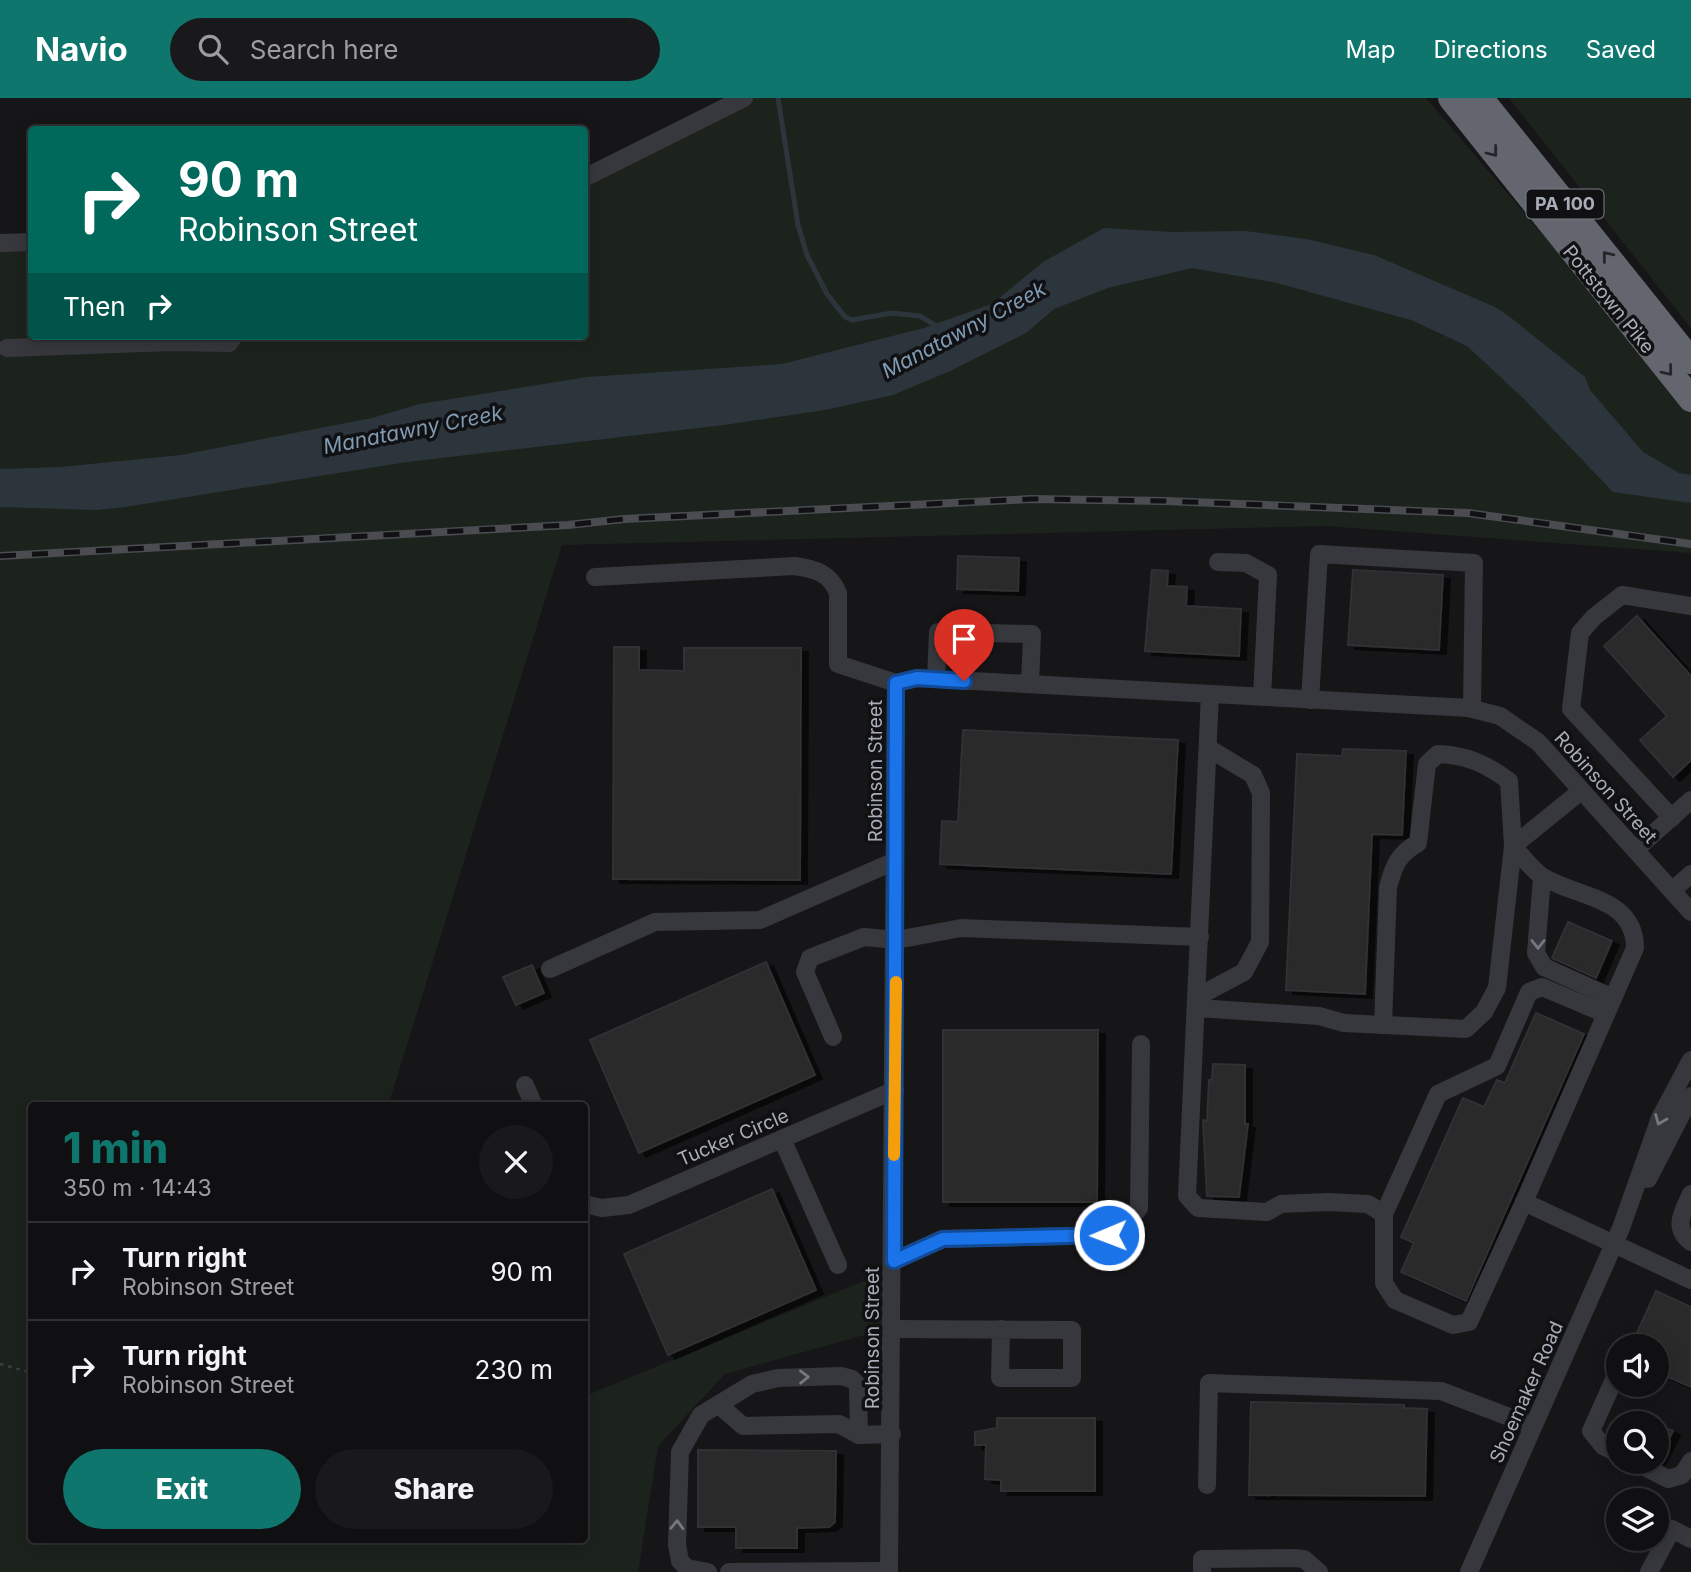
<!DOCTYPE html>
<meta charset="utf-8">
<style>
body{margin:0;font-family:Inter,sans-serif;background:#19191b;color:#f1f3f6;height:100vh;display:flex;flex-direction:column;font-size:26px;white-space:nowrap}
*{box-sizing:border-box;margin:0}
p{font-size:23px;color:#9c9d9f}
.icon{flex:none;width:38px;height:38px;fill:none;stroke:currentColor;stroke-width:2;stroke-linecap:round;stroke-linejoin:round}
.map{position:relative;flex:1;overflow:hidden}
.side{position:absolute;left:28px;top:1004px;width:560px;height:441px;display:flex;flex-direction:column;background:#101012;border-radius:7px;box-shadow:0 4px 18px #0003,0 0 0 2px #303032}
.side>*{flex:none}
.top-card{position:absolute;left:28px;top:28px;width:560px;height:214px;border-radius:7px;box-shadow:0 4px 18px #0003,0 0 0 2px #303032;background:#00695c;color:#fff;overflow:hidden}
.controls{position:absolute;left:1606px;top:1236px;display:grid;gap:14px}
.controls a{display:grid;place-items:center;width:63px;height:63px;border-radius:50%;background:#101012;box-shadow:0 4px 18px #0003,0 0 0 2px #303032;font-size:35px}
.pin{position:absolute;display:grid;place-items:center;width:60px;height:60px;color:#fff;margin:-72px -30px;border-radius:50% 50% 50% 0;rotate:-45deg;box-shadow:0 0 7px #0007}
.pin .icon{rotate:45deg}
.me{position:absolute;width:77px;margin:-38px;rotate:269deg;stroke-linejoin:round;filter:drop-shadow(0 0 5px #0008)}
.turn{display:flex;align-items:center;gap:24px;height:147px;padding:0 35px;font-size:32px}
.turn .icon{width:91px;height:91px;stroke-width:2.5}
.turn b{display:block;font-size:49px;line-height:60px}
.then{display:flex;align-items:center;height:66px;padding:0 35px;background:#0003;gap:14px;font-size:26px}
.round{display:grid;place-items:center;flex:none;width:74px;height:74px;border-radius:37px;background:#19191b}
.summary{display:flex;align-items:center;justify-content:space-between;height:119px;padding:0 35px}
h1{font-size:42px;font-weight:800;line-height:52px;color:#0f766e}
.primary-button{display:flex;gap:14px;margin-top:auto;padding:14px 35px}
.primary-button a{flex:1;height:80px;border-radius:42px;background:#0f766e;color:#fff;font-size:28px;font-weight:800;line-height:80px;text-align:center}
.primary-button a+a{background:#19191b;color:#f1f3f6}
ul{padding:0;list-style:none}
li{display:flex;align-items:center;gap:21px;height:98px;padding:0 35px;border-top:2px solid #303032}
li div{flex:1}
li b{display:block;font-size:26px}
li em{font-style:normal}
header{display:flex;align-items:center;gap:42px;box-sizing:border-box;height:98px;padding:0 35px;background:#0f766e;color:#fff}
header strong{font-size:33px}
nav{display:flex;gap:38px;margin-inline-start:auto;font-size:24px}
.search{width:490px;height:63px;background:#19191b;display:flex;align-items:center;gap:18px;box-sizing:border-box;padding:0 24px;border-radius:38px;color:#9c9d9f;font-size:26px}
.map>svg:first-child{display:block}
</style>
<header>
<strong>Navio</strong>
<div class="search"><svg class="icon" aria-label="search" viewBox="0 0 24 24"><circle cx="10" cy="10" r="6"/><path d="M15 15l6 6"/></svg>Search here</div>
<nav><a>Map</a><a>Directions</a><a>Saved</a></nav>
</header>
<div class="map">
<svg width="1691" height="1474" viewBox="0 0 1691 1474">
<defs>
<filter id="shadow"><feDropShadow dx="7" dy="4" stdDeviation="0" flood-color="#0009"/></filter>
</defs>
<rect width="100%" height="100%" fill="#161618"/>
<g fill="#1c231d">
<path d="M743,0H1426L1691,310V455L1325,428L562,447L388,1008H32V1442H584L585,1298L881,1176L882,1232L725,1276L658,1348L638,1474H0V146L31,145L32,238H584L585,77Z"/>
<path d="M1509,0H1691V230Z"/>
</g>
<path fill="#2c353c" d="M1104,130L1171,134L1245,133L1306,141L1374,157L1495,209L1510,219L1585,279L1590,292L1643,354L1679,375L1691,377V405L1613,394L1524,301L1467,248L1411,222L1277,185L1192,170L1108,190L1054,211L1026,235L950,273L893,297L825,312L724,327L407,364L125,409L97,412L0,409V371L61,369L181,357L372,320L420,306L587,279L782,266L924,230L992,206L1043,164Z"/>
<g fill="none" stroke-linecap="round" stroke-linejoin="round">
<path stroke="#2c353c" stroke-width="5" d="M778,0L798,127L807,157L827,196L845,219L852,222L892,215L920,218L938,229"/>
</g>
<g fill="#29292c" stroke="#303034" stroke-width="2" filter="url(#shadow)">
<path d="M958,458L1019,460L1018,493L957,491Z"/>
<path d="M1152,472L1168,473L1167,488L1187,489L1186,508L1241,511L1239,558L1145,553Z"/>
<path d="M1353,472L1443,477L1439,552L1348,547Z"/>
<path d="M1637,518L1691,578V662L1673,679L1640,642L1667,618L1604,548Z"/>
<path d="M614,549H639V572L684,573V550H801L800,782L613,781Z"/>
<path d="M963,632L1178,642L1171,776L940,766L942,723L958,724Z"/>
<path d="M1343,651L1406,653L1402,737L1372,736L1365,896L1286,892L1297,656L1342,658Z"/>
<path d="M1568,824L1612,843L1596,880L1552,860Z"/>
<path d="M766,864L815,977L639,1055L590,942Z"/>
<path d="M532,867L544,895L516,907L503,879Z"/>
<path d="M1536,915L1584,936L1466,1203L1401,1174L1414,1145L1401,1139L1463,1000L1484,1009L1497,982L1505,985Z"/>
<path d="M943,932H1098L1097,1104H943Z"/>
<path d="M1213,966L1245,967V1026H1248L1239,1099L1207,1098L1203,1022L1207,1023L1209,982H1212Z"/>
<path d="M772,1091L816,1192L668,1257L624,1156Z"/>
<path d="M1656,1193L1691,1209V1289L1657,1274V1248H1631Z"/>
<path d="M1251,1304L1404,1307V1310L1427,1311L1425,1398L1249,1397Z"/>
<path d="M997,1320H1095V1393H1001V1382L985,1381L986,1347H975V1334L997,1330Z"/>
<path d="M1657,1326L1673,1333L1658,1363H1657Z"/>
<path d="M698,1352L836,1353L835,1424L829,1429L797,1430V1450H736V1429H698Z"/>
</g>
<g fill="none" stroke-linecap="round" stroke-linejoin="round">
<path stroke="#3d3f44" stroke-width="2.5" stroke-dasharray="3.5 5" stroke-linecap="butt" d="M0,1266L32,1275"/>
<g stroke="#37383d" stroke-width="18">
<path d="M584,80L744,0"/>
<path d="M0,145L32,144"/>
<path d="M7,250L172,244L229,245L234,238"/>
<path d="M1218,464L1246,465L1268,477L1262,599"/>
<path d="M595,479L795,468C815,471 830,475 838,495V566L896,585"/>
<path d="M936,581L938,534L1032,536L1030,586"/>
<path d="M1210,596L1187,1098L1198,1110L1267,1114L1281,1106L1327,1104L1368,1106L1384,1116V1185L1395,1202L1453,1227L1469,1224L1524,1104"/>
<path d="M1310,602L1319,456L1474,465L1472,611"/>
<path d="M1672,720L1571,611L1580,535L1594,519L1622,497L1691,508"/>
<path d="M1635,752L1691,702"/>
<path d="M1542,779L1536,855L1544,869L1613,900"/>
<path d="M1672,793L1691,776"/>
<path d="M550,871L655,824L760,822L895,763"/>
<path d="M1197,899L1244,874L1260,844L1261,695L1253,677L1208,650"/>
<path d="M1197,910L1319,918L1344,925L1466,931L1484,914L1497,890L1513,748L1581,693"/>
<path d="M1383,927L1388,790C1393,769 1398,756 1418,745L1427,666L1438,656C1467,657 1486,666 1509,683L1513,748C1522,758 1532,772 1543,779C1578,800 1635,799 1635,850L1524,1104L1691,1182"/>
<path d="M833,939L805,874L810,860L864,839L896,842L961,830L1200,839"/>
<path d="M525,987L534,1008"/>
<path d="M782,1041L838,1167"/>
<path d="M1648,1081L1691,998"/>
<path d="M1691,1096C1683,1113 1672,1130 1691,1144"/>
<path d="M584,1106L602,1110L629,1107L895,992"/>
<path d="M1384,1116L1438,996L1497,968L1529,894L1542,889L1606,916"/>
<path d="M894,1163L942,1141L1109,1137L1128,1125L1139,1110L1141,946"/>
<path d="M894,1231L1072,1232V1280H1000L1001,1231"/>
<path d="M1617,1275L1591,1333L1603,1348L1619,1356"/>
<path d="M719,1307L743,1328L839,1326L859,1337L892,1336"/>
<path d="M1633,1363L1668,1381L1682,1377L1691,1363"/>
<path d="M1207,1387L1209,1285L1441,1293L1533,1328"/>
<path d="M708,1474L687,1470L680,1463L677,1447L680,1354L701,1317L752,1286L778,1280L841,1278L852,1281L858,1287L859,1337"/>
<path d="M729,1474L889,1473"/>
<path d="M889,1474L896,585L917,580L1469,610L1500,618L1538,644L1691,814"/>
<path d="M1202,1474V1461L1294,1460L1304,1461L1319,1474"/>
<path d="M1469,1474L1621,1130L1660,1020L1691,962"/>
<path d="M1649,1474L1672,1431L1691,1441"/>
</g>
<g stroke="#63666e" stroke-width="26">
<path d="M1451,0L1691,301"/>
<path d="M1480,0L1691,263"/>
</g>
<g stroke="#4a4c52" stroke-width="8">
<path id="rail" d="M0,458L568,427L624,421L1031,401L1165,403L1468,415L1691,446"/>
</g>
<use href="#rail" stroke="#111113" stroke-width="5" stroke-dasharray="16" stroke-linecap="butt"/>
</g>
<defs><path id="oneway-chevron" d="M-2-3.5L2.5 0L-2 3.5" fill="none" stroke-width="1.6" stroke-linecap="round" stroke-linejoin="round" transform="scale(1.75)"/></defs>
<g stroke="#26262a">
<use href="#oneway-chevron" transform="translate(1493 54) rotate(52)"/>
<use href="#oneway-chevron" transform="translate(1607 158) rotate(-129)"/>
<use href="#oneway-chevron" transform="translate(1668 273) rotate(51)"/>
</g>
<g stroke="#757881">
<use href="#oneway-chevron" transform="translate(1538 846) rotate(90)"/>
<use href="#oneway-chevron" transform="translate(1660 1022) rotate(112)"/>
<use href="#oneway-chevron" transform="translate(804 1279) rotate(-1)"/>
<use href="#oneway-chevron" transform="translate(677 1427) rotate(-88)"/>
</g>
<g fill="none" stroke-linecap="round" stroke-linejoin="round">
<g stroke="#114b97" stroke-width="18">
<path id="route" d="M964,583L917,580L896,585L894,1163L943,1141L1109,1137"/>
</g>
<use href="#route" stroke="#1a73e8" stroke-width="12"/>
<path stroke="#f59e0b" stroke-width="12" d="M894,1057L896,884"/>
</g>
<g text-anchor="middle" stroke-width="7" stroke-linejoin="round" paint-order="stroke">
<rect fill="#111113" stroke="#7b7e86" stroke-width="2" x="1526.5" y="91.5" width="77" height="29" rx="5"/>
<g font-size="18" font-weight="bold" fill="#a8adb8">
<text x="1565" y="112">PA 100</text>
</g>
<g font-size="19" fill="#a8adb8" stroke="#111113">
<text transform="translate(1609 201) rotate(51)" y="7">Pottstown Pike</text>
<text transform="translate(875 673) rotate(-90)" y="7">Robinson Street</text>
<text transform="translate(1606 689) rotate(48)" y="7">Robinson Street</text>
<text transform="translate(733 1039) rotate(-23)" y="7">Tucker Circle</text>
<text transform="translate(872 1240) rotate(-90)" y="7">Robinson Street</text>
<text transform="translate(1526 1294) rotate(-66)" y="7">Shoemaker Road</text>
</g>
<g font-size="21" font-style="italic" fill="#7f9bb3" stroke="#111113">
<text transform="translate(964 232) rotate(-28)" y="7">Manatawny Creek</text>
<text transform="translate(413 332) rotate(-11)" y="7">Manatawny Creek</text>
</g>
</g>
</svg>
<div class="controls">
<a><svg class="icon" aria-label="sound" viewBox="0 0 24 24"><path d="M4 9h4l5-4v14l-5-4H4zM17 9q2 3 0 6"/></svg></a>
<a><svg class="icon" aria-label="search" viewBox="0 0 24 24"><circle cx="10" cy="10" r="6"/><path d="M15 15l6 6"/></svg></a>
<a><svg class="icon" aria-label="layers" viewBox="0 0 24 24"><path d="M12 4l9 5-9 5-9-5zM3 14l9 5 9-5"/></svg></a>
</div>
<div class="pin" style="left:964px;top:583px;background:#d93025"><svg class="icon" aria-label="arrive" viewBox="0 0 24 24"><path d="M6 21V4h12l-3 4 3 4H6"/></svg></div>
<svg class="me" style="left:1109px;top:1137px" viewBox="-20 -20 40 40"><circle r="17" fill="#1a73e8" stroke="#fff" stroke-width="3"/><path d="M0-11L8 9 0 5-8 9z" fill="#fff"/></svg>
<div class="top-card">
<div class="turn"><svg class="icon" aria-label="right" viewBox="0 0 24 24"><path d="M7 20v-9h11M14 6l5 5-5 5"/></svg><div><b>90 m</b>Robinson Street</div></div>
<div class="then">Then<svg class="icon" aria-label="right" viewBox="0 0 24 24"><path d="M7 20v-9h11M14 6l5 5-5 5"/></svg></div>
</div>
<section class="side">
<div class="summary"><div><h1>1 min</h1><p>350 m · 14:43</p></div><a class="round"><svg class="icon" aria-label="close" viewBox="0 0 24 24"><path d="M6 6l12 12M18 6L6 18"/></svg></a></div>
<ul>
<li><svg class="icon" aria-label="right" viewBox="0 0 24 24"><path d="M7 20v-9h11M14 6l5 5-5 5"/></svg><div><b>Turn right</b><p>Robinson Street</p></div><em>90 m</em></li>
<li><svg class="icon" aria-label="right" viewBox="0 0 24 24"><path d="M7 20v-9h11M14 6l5 5-5 5"/></svg><div><b>Turn right</b><p>Robinson Street</p></div><em>230 m</em></li>
</ul>
<div class="primary-button"><a>Exit</a><a>Share</a></div>
</section>
</div>
